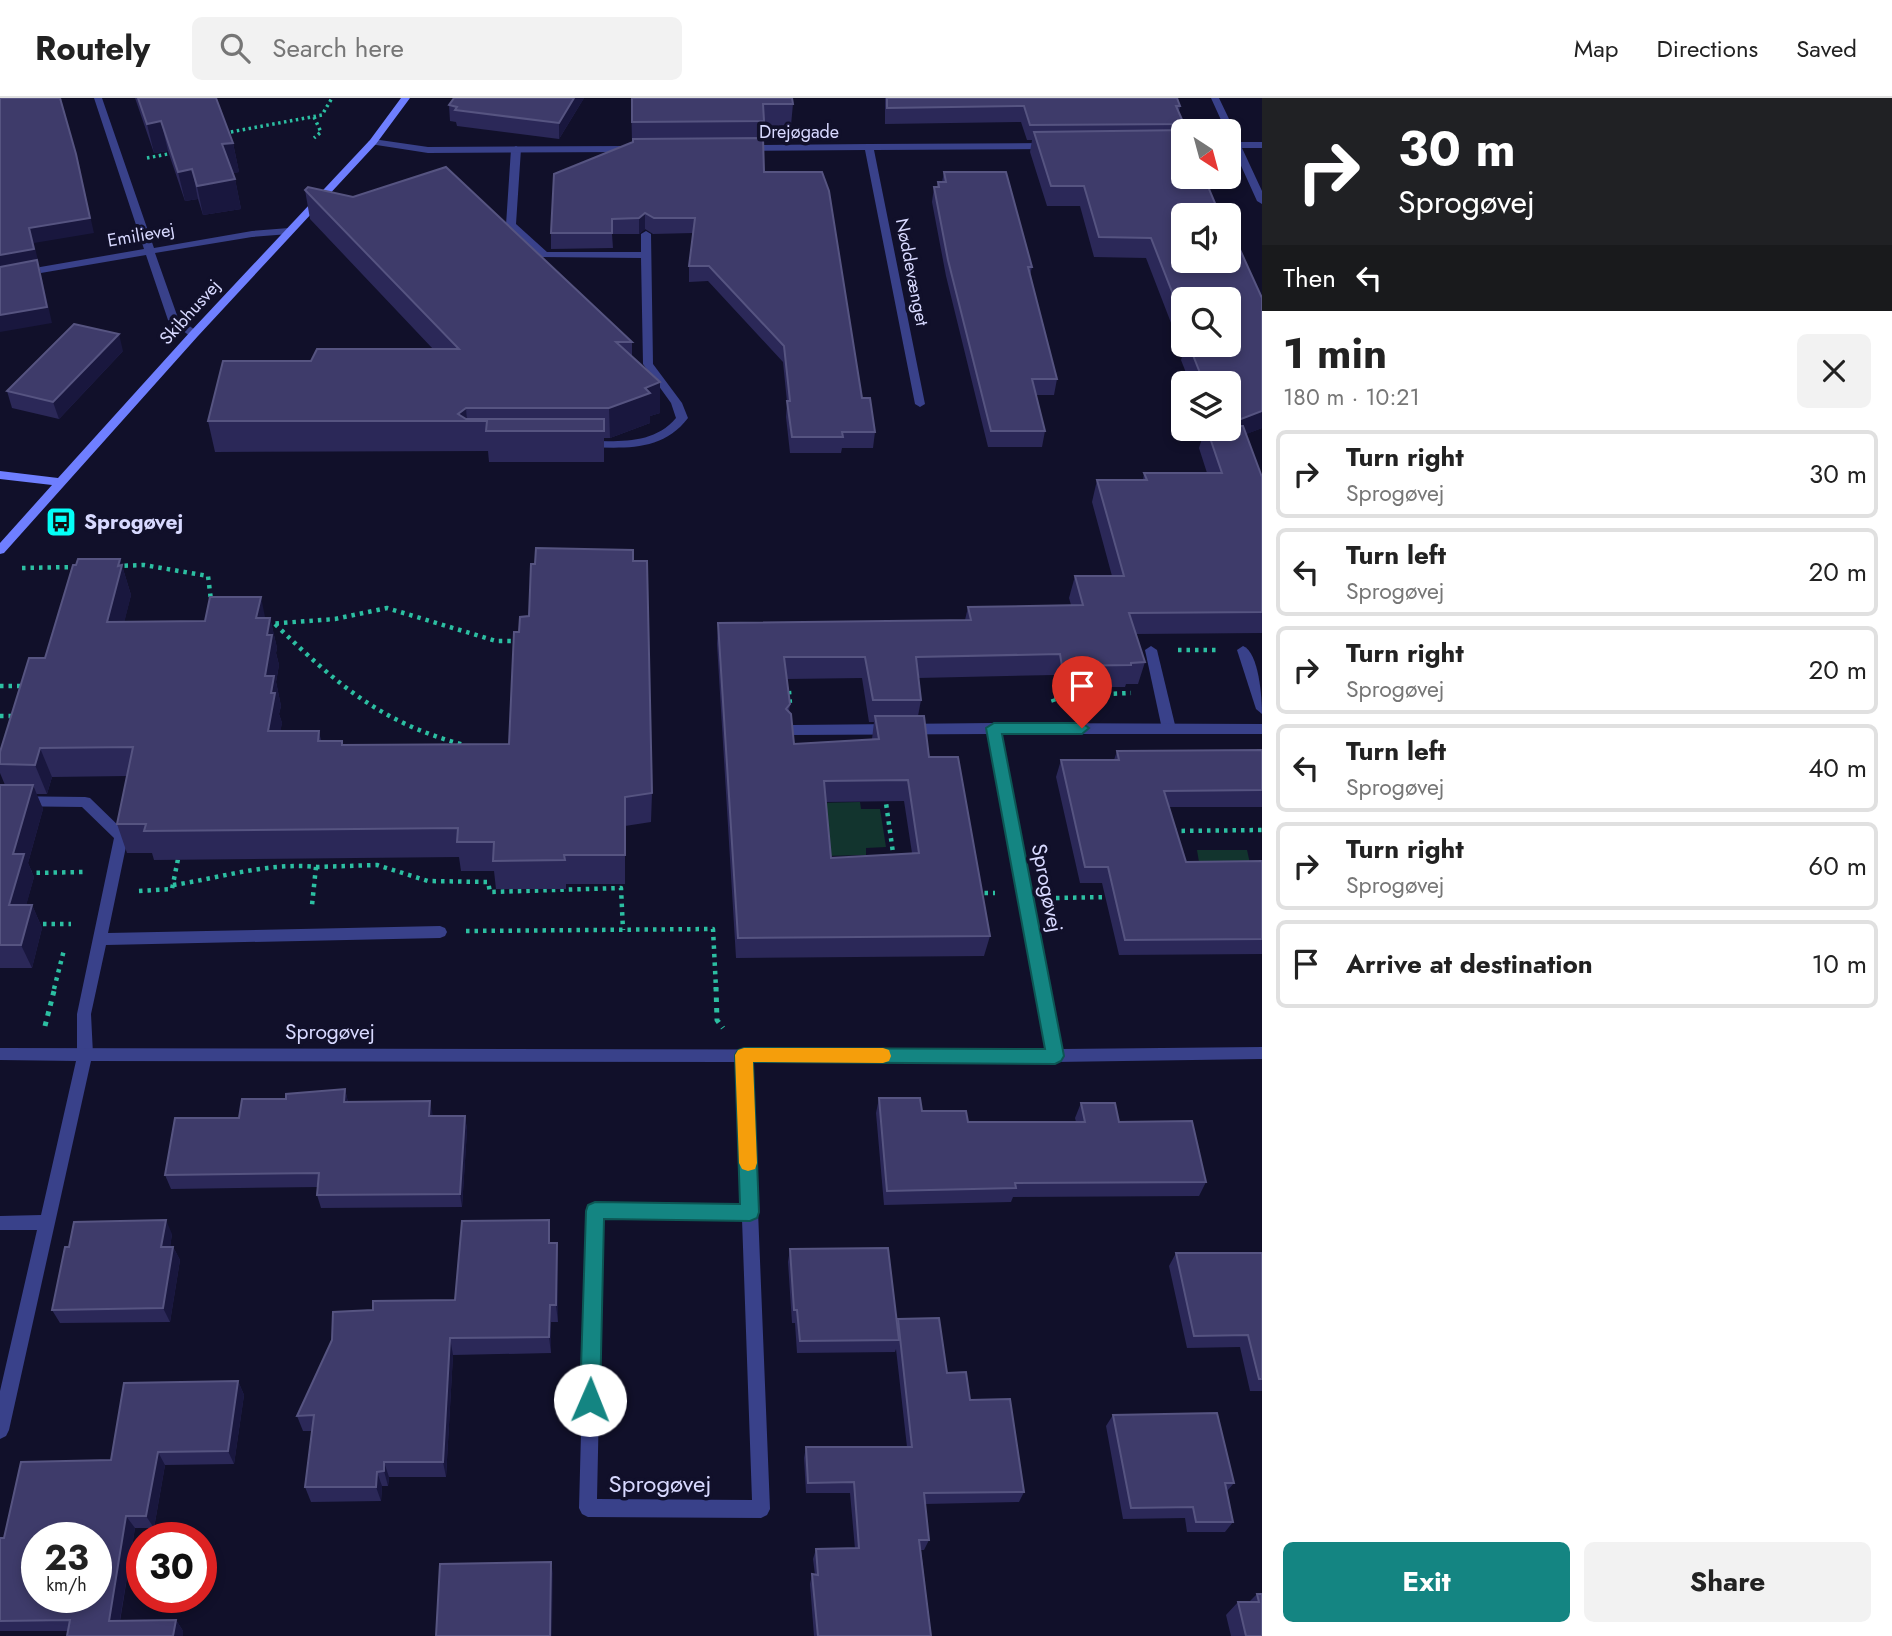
<!DOCTYPE html>
<meta charset="utf-8">
<style>
body{margin:0;font-family:Jost,sans-serif;background:#f2f2f2;color:#222;height:100vh;display:flex;flex-direction:column;font-size:26px;white-space:nowrap}
*{box-sizing:border-box;margin:0}
p{font-size:23px;color:#767676}
.icon{flex:none;width:38px;height:38px;fill:none;stroke:currentColor;stroke-width:2;stroke-linecap:round;stroke-linejoin:round}
.map{position:relative;flex:1;overflow:hidden}
.side{display:flex;flex-direction:column;background:#fff;width:630px}
.side>*{flex:none}
.hud{background:#202124;color:#fff;overflow:hidden}
.needle{width:46px;rotate:144deg}
.fabs{position:absolute;left:1171px;top:21px;display:grid;gap:14px}
.fabs a{display:grid;place-items:center;width:70px;height:70px;border-radius:10px;background:#fff;box-shadow:0 4px 10px #0003;font-size:35px}
.speed{position:absolute;left:21px;top:1424px;display:flex;gap:14px;font-size:35px;font-weight:700;text-align:center}
.speed>*{display:grid;place-content:center;width:91px;height:91px;border-radius:50%;background:#fff;box-shadow:0 4px 10px #0003;line-height:1}
.speed small{font-size:18px;font-weight:400}
.speed .limit{border:10px solid #d22;background:#fff;color:#111}
.pin{position:absolute;display:grid;place-items:center;width:60px;height:60px;color:#fff;margin:-72px -30px;border-radius:50% 50% 50% 0;rotate:-45deg;box-shadow:0 0 7px #0007}
.pin .icon{rotate:45deg}
.me{position:absolute;width:77px;margin:-38px;rotate:1deg;stroke-linejoin:round;filter:drop-shadow(0 0 5px #0008)}
.turn{display:flex;align-items:center;gap:24px;height:147px;padding:0 21px;font-size:32px}
.turn .icon{width:91px;height:91px;stroke-width:2.5}
.turn b{display:block;font-size:49px;line-height:60px}
.then{display:flex;align-items:center;height:66px;padding:0 21px;background:#0003;gap:14px;font-size:26px}
.round{display:grid;place-items:center;flex:none;width:74px;height:74px;border-radius:10px;background:#f2f2f2}
.summary{display:flex;align-items:center;justify-content:space-between;height:119px;padding:0 21px}
h1{font-size:42px;font-weight:700;line-height:52px}
.button{display:flex;gap:14px;margin-top:auto;padding:14px 21px}
.button a{flex:1;height:80px;border-radius:10px;background:#148582;color:#fff;font-size:28px;font-weight:700;line-height:80px;text-align:center}
.button a+a{background:#f2f2f2;color:#222}
ul{padding:0;list-style:none}
li{display:flex;align-items:center;gap:21px;height:88px;margin:0 14px 10px;padding:0 7px;border:4px solid #e0e0e0;border-radius:10px}
li div{flex:1}
li b{display:block;font-size:26px}
li em{font-style:normal}
header{display:flex;align-items:center;gap:42px;box-sizing:border-box;height:98px;padding:0 35px;background:#fff;border-bottom:2px solid #e0e0e0}
header strong{font-size:33px}
nav{display:flex;gap:38px;margin-inline-start:auto;font-size:24px}
.search{width:490px;height:63px;background:#f2f2f2;display:flex;align-items:center;gap:18px;box-sizing:border-box;padding:0 24px;border-radius:10px;color:#767676;font-size:26px}
main{display:flex;flex:1;min-height:0}
.map>svg:first-child{display:block}
</style>
<header>
<strong>Routely</strong>
<div class="search"><svg class="icon" aria-label="search" viewBox="0 0 24 24"><circle cx="10" cy="10" r="6"/><path d="M15 15l6 6"/></svg>Search here</div>
<nav><a>Map</a><a>Directions</a><a>Saved</a></nav>
</header>
<main>
<div class="map">
<svg width="1262" height="1538" viewBox="0 0 1262 1538">
<rect width="100%" height="100%" fill="#11102a"/>
<g fill="#12342e">
<path d="M860,704L861,711H880L886,749L866,750V757L825,758L818,705Z"/>
<path d="M1197,752H1247L1251,770H1200Z"/>
</g>
<g fill="none" stroke-linecap="round" stroke-linejoin="round">
<g stroke="#2cbfa2" stroke-width="3.5" stroke-dasharray="2.5 3.5" stroke-linecap="butt">
<path d="M314,19L321,34L314,40"/>
<path d="M225,35L322,17L332,0"/>
<path d="M147,60L173,55"/>
</g>
<g stroke="#2cbfa2" stroke-width="4.5" stroke-dasharray="3.5 5" stroke-linecap="butt">
<path d="M116,468L144,467L208,478L211,502"/>
<path d="M22,470L76,469"/>
<path d="M267,526L335,521L387,510L496,543H518"/>
<path d="M275,526C337,586 379,624 464,647"/>
<path d="M1178,552H1218"/>
<path d="M0,588H24"/>
<path d="M789,593L790,606"/>
<path d="M1054,604L1052,598L1131,595"/>
<path d="M0,618H16"/>
<path d="M885,698L894,762"/>
<path d="M1173,733L1262,732"/>
<path d="M316,769L377,767L428,783L488,784L490,794L621,790L623,832"/>
<path d="M28,775L83,774"/>
<path d="M173,787C221,780 267,764 316,769L312,807"/>
<path d="M139,793L172,791L179,756"/>
<path d="M976,795H995"/>
<path d="M1056,800L1110,799"/>
<path d="M43,826H71"/>
<path d="M466,833L713,831L716,891"/>
<path d="M54,891L64,852"/>
</g>
<g stroke="#2cbfa2" stroke-width="5" stroke-dasharray="4.5 6" stroke-linecap="butt">
<path d="M716,889L717,922L723,930"/>
<path d="M45,928L55,889"/>
</g>
<g fill="#39418a" fill-rule="evenodd">
<path d="M516,48L521,51L516,126L547,154H641V136L646,133L651,136L653,266L682,305L688,320C662,354 624,350 586,349L580,346L586,343C619,343 653,347 676,320L671,305L643,266L641,160L540,159L506,127L511,51Z"/>
<path d="M1151,548L1157,552L1176,631L1169,636L1162,631L1145,552Z"/>
<path d="M1243,548C1259,554 1262,600 1262,616L1256,611L1237,552Z"/>
<path d="M0,698L85,699L90,700L126,735L128,739L108,835L440,828L445,830L447,834L445,838L440,840L106,847L91,916L93,956L90,961L85,962L80,961L77,956V916L114,740L82,709L0,708Z"/>
</g>
<g fill="#39418a" fill-rule="evenodd">
<path d="M94,0H102L154,150L252,133L289,130L294,133L289,136L252,139L155,155L178,220L198,234V238H190L168,222L146,157L0,182V176L144,151Z"/>
<path d="M1211,0H1219L1240,44H1262V50H1242L1262,93V106L1257,103L1233,50H1228V44H1231L1228,33H1226Z"/>
<path d="M373,41L428,49L632,48L637,51L632,54L428,55L370,46L368,44Z"/>
<path d="M869,46L1049,45L1054,48L1049,51L874,52L925,306L920,309L915,306L865,52L747,53L742,50L747,47Z"/>
<path d="M994,625L1262,626V636H1002L1061,951L1262,949V961L1055,964H752L770,1411L767,1417L761,1420L588,1419L582,1416L579,1410L587,1113L589,1108L595,1106L741,1107L737,964L91,963L9,1332L6,1338L0,1341V1293L37,1132H0V1118L41,1117L76,963L0,962V950L1046,952L989,636L793,637L786,632L793,627ZM603,1120L742,1121L752,1402L597,1401Z"/>
</g>
<path fill="#6f7fff" fill-rule="evenodd" d="M401,0H410L376,46L198,238L4,455L0,456V445L52,387L0,381V373L58,380L190,234L370,42Z"/>
</g>
<g fill="#2b2858" fill-rule="evenodd">
<path d="M135,0H216L233,45L239,74L233,75L235,81L241,111L203,117L198,101L185,103L168,53L154,55Z"/>
<path d="M584,0L559,41L457,28L456,24L450,23L449,7Z"/>
<path d="M631,0H792L793,6L791,27L763,28L764,74L862,300L875,334L873,350H842L841,355H790L786,319L787,304L783,264L708,183L689,184V168L693,135L653,136L645,131L639,136H612L613,150L551,151V135L632,44Z"/>
<path d="M885,0H1177L1180,8L1179,14L1184,26L1182,32H1190L1191,33H1183V79H1204L1220,117H1183V163H1228V134H1232L1262,200V330L1246,336L1262,379V535L1136,536L1145,564L1138,586H1126L1125,589H1056L1054,577L918,580L921,602L918,618H924L929,659H958L990,838L984,858L736,860L717,546L718,525L965,522L968,509L1071,507L1069,500L1075,478H1112L1092,404L1097,382H1143L1144,375H1207L1199,350L1205,331H1228V285H1190L1181,262L1183,256L1146,160L1094,159L1080,108H1047L1030,54L1032,42H1027L1021,24L885,26ZM1183,201H1228V247H1183ZM862,580L869,624H874L872,641L794,646L791,616L789,614L790,606L787,581ZM904,703L912,755L831,760L826,704Z"/>
<path d="M944,74L1032,169L1030,177L1057,281L1054,297H1036L1045,333L1042,349H988L946,178L932,104L934,89H937L938,84H942Z"/>
<path d="M305,92L632,244V259L660,315L650,318V325L610,340H604V364H489L488,353L215,354L208,323L311,263L433,251L310,121Z"/>
<path d="M123,253L59,321L12,310L7,293Z"/>
<path d="M120,461L131,497L124,524L205,523L270,520L277,550L276,555L279,567L276,584L281,608L279,616L282,625L280,633H319L321,643H342L343,647L509,646L519,534L529,518L633,463L652,695L651,724L625,728V786H566V791H496L494,773H461L459,759L154,762L152,755H127L117,726L127,678L52,679L47,696H36L43,711L28,765L34,779L26,807H32L42,830L32,870H0V687H5L0,675V654L45,560Z"/>
<path d="M1262,652V709H1169L1186,764L1262,763V856L1119,857L1102,785H1080L1056,679L1061,662H1114L1117,653Z"/>
<path d="M345,991L348,1004L433,1018H465L467,1032L462,1109L321,1110L317,1097L318,1089L171,1091L165,1077L239,1020L286,1001Z"/>
<path d="M879,1000L922,1013L968,1024H1076L1075,1020L1081,1005L1119,1024L1206,1084L1199,1098L1013,1099L1011,1104L884,1107L876,1015Z"/>
<path d="M172,1136L170,1149H173L180,1162L170,1224L60,1225L52,1212L69,1149Z"/>
<path d="M550,1145H557L558,1162V1224H551V1255L453,1257L446,1379H389L388,1388H382L381,1403L311,1404L305,1389L312,1333H303L297,1318L373,1212L455,1202Z"/>
<path d="M790,1151L897,1225L898,1221L947,1275L970,1302L1024,1394L1019,1404L925,1406L929,1442L924,1452H921L931,1538H814L810,1486L812,1476L815,1477L813,1461L816,1451H855L850,1395H806L804,1360L806,1349H907L896,1251L895,1254L797,1255L795,1225H792L788,1164Z"/>
<path d="M1176,1155H1262V1293H1250L1240,1249L1187,1250L1169,1168Z"/>
<path d="M238,1283L244,1297L234,1366L165,1367L154,1430H135L120,1523L176,1522L183,1533V1538H67L68,1533H0V1440H4L111,1362Z"/>
<path d="M1113,1317L1234,1385L1227,1393L1233,1424L1225,1434H1187L1185,1420L1123,1421L1106,1328Z"/>
<path d="M1257,1496H1262V1538H1231L1226,1517L1238,1504H1249Z"/>
</g>
<g fill="#19173e">
<path d="M574,0H584L559,41V25Z"/>
<path d="M161,23L168,53L154,55L147,26Z"/>
<path d="M233,45L239,74L228,76L222,46Z"/>
<path d="M76,56L94,135L34,145L52,225L0,234V157L29,130Z"/>
<path d="M192,71L198,101L185,103L178,74Z"/>
<path d="M235,81L241,111L203,117L197,88Z"/>
<path d="M645,115V131L639,136V120Z"/>
<path d="M119,236L123,253L59,321L53,304Z"/>
<path d="M660,284V315L650,318V325L610,340L609,310L645,290Z"/>
<path d="M466,310L467,323L458,316Z"/>
<path d="M1262,313V330L1214,349L1228,331V326Z"/>
<path d="M120,461L131,497L117,554L107,524Z"/>
<path d="M261,499L267,529L256,520Z"/>
<path d="M270,520L277,550L276,555L279,567L276,584L281,608L279,616L282,625L275,663L268,633L265,578L267,537Z"/>
<path d="M40,650L52,679L47,696L35,667Z"/>
<path d="M33,687L43,711L28,765L34,779L20,830L9,807L13,756Z"/>
<path d="M32,807L42,830L32,870L21,847Z"/>
<path d="M345,991L348,1005L344,1004Z"/>
<path d="M430,1003L433,1018H429Z"/>
<path d="M465,1018L467,1032L462,1109L460,1096Z"/>
<path d="M166,1122L172,1136L168,1163L161,1149Z"/>
<path d="M557,1145L558,1162V1224L556,1207Z"/>
<path d="M173,1149L180,1162L170,1224L163,1210Z"/>
<path d="M550,1207L551,1224V1255L549,1239Z"/>
<path d="M450,1240L453,1257L446,1379L443,1364Z"/>
<path d="M238,1283L244,1297L234,1366L228,1353Z"/>
<path d="M158,1354L165,1367L154,1430L146,1418Z"/>
<path d="M384,1364L389,1379L388,1388L384,1373Z"/>
<path d="M377,1374L382,1388L381,1403L376,1389Z"/>
<path d="M126,1418L135,1430L118,1533L109,1523Z"/>
<path d="M551,1464L553,1475L552,1538H550Z"/>
<path d="M176,1522L183,1533V1538H173Z"/>
</g>
<g fill="#3e3b6a" stroke="#565481" stroke-width="2" fill-rule="evenodd">
<path d="M0,0H60L76,56L90,120L29,130L34,151L0,157Z"/>
<path d="M138,0H216L233,45L222,46L235,81L197,88L192,71L178,74L161,23L147,26Z"/>
<path d="M454,0H574L559,25L455,12L457,9L449,7Z"/>
<path d="M632,0H792L793,6H763L764,23L632,24Z"/>
<path d="M887,0H1177L1180,8H1176L1184,26L1030,27L1024,8L887,10Z"/>
<path d="M1190,32L1191,33H1183V79H1204L1220,117H1183V163H1228V134H1232L1262,200V313L1228,326V285H1204L1189,247H1228V201H1183V222L1151,140L1099,139L1084,88H1051L1034,34Z"/>
<path d="M763,40L764,74H822L829,93L862,300H870L875,334H842L843,339H792L787,303H790L784,248L709,168H689L695,120H654L645,115L639,120L612,121V135H551L554,76L633,44V41Z"/>
<path d="M446,69L632,244H616L660,284L645,290L650,295L609,310H466L458,316L466,321H604V333H486L487,323H208L223,263H311L317,251H459L305,92L308,89L353,99Z"/>
<path d="M944,74H1006L1032,169H1028L1057,281H1032L1045,333H991L948,162L934,89H939L938,84H946Z"/>
<path d="M37,162L47,209L0,217V169Z"/>
<path d="M74,226L119,236L53,304L7,293Z"/>
<path d="M1228,328H1243L1262,379V514L1129,515L1145,564L1131,565V567L1062,568L1060,556L916,559L921,602H873L865,559H784L790,606L786,611L791,616L794,646L879,641L875,618H924L929,659H958L990,838L738,840L718,525L971,522L968,509L1083,507L1075,478H1124L1097,382H1147L1144,375H1222L1207,331H1228ZM908,682L919,755L831,760L824,683Z"/>
<path d="M536,450L633,452V463H647L652,695L625,699V757H564L565,762L493,763L494,744H457L458,730L144,733L146,726H117L133,649L40,650L35,667L0,666V654L29,560H45L73,467H76L78,461H120L118,468L122,467L107,524L205,523L210,499H261L256,520H270L267,537H272L265,578H274L271,595H275L268,633H319L318,643H342V647L509,646L514,534H519L520,519L529,518L531,466H535Z"/>
<path d="M1262,652V692L1164,693L1186,764L1262,763V841L1125,842L1108,769H1085L1061,662H1119L1117,653Z"/>
<path d="M0,687H33L13,756H24L9,807H32L21,847H0Z"/>
<path d="M345,991L344,1004L430,1003L429,1018H465L460,1096L317,1097L319,1075L165,1077L175,1020H239L242,1001H286V996Z"/>
<path d="M879,1000H920L922,1013H966L968,1024H1085L1081,1005H1115L1119,1024L1192,1023L1206,1084L1015,1085L1016,1090L887,1093Z"/>
<path d="M166,1122L161,1149H173L163,1210L52,1212L65,1149H69L74,1124Z"/>
<path d="M549,1122V1145H557L556,1207H550L549,1239L450,1240L443,1364H384V1373L377,1374L376,1389H305L314,1317L297,1318L332,1242L333,1214L373,1212V1203L455,1202L462,1123Z"/>
<path d="M888,1150L899,1242L800,1243L797,1212H794L790,1151Z"/>
<path d="M1176,1155H1262V1281H1259L1248,1237L1194,1238Z"/>
<path d="M939,1220L947,1275L966,1274L970,1302L1010,1301L1024,1394L924,1395L929,1442H919L931,1538H818L812,1476L818,1477L816,1451L859,1450L854,1384L808,1385L806,1349H912L898,1221Z"/>
<path d="M238,1283L228,1353L158,1354L146,1418H126L109,1523L176,1522L173,1538H67L70,1522L0,1523V1440H4L21,1364L111,1362L124,1285ZM37,1440H96V1500H37Z"/>
<path d="M1217,1315L1234,1385H1225L1233,1424H1196L1193,1409L1131,1410L1113,1317Z"/>
<path d="M551,1464L550,1538H436L440,1466Z"/>
<path d="M1257,1496H1262V1538H1246L1238,1504H1259Z"/>
</g>
<path fill="#148582" stroke="#0d5654" stroke-width="2" d="M994,625H1082L1089,630L1082,636H1002L1064,958L1061,963L1055,966L753,964L759,1114L757,1120L750,1123L604,1121L600,1302L597,1309L590,1311L583,1309L580,1302L586,1113L588,1107L595,1104L740,1106L735,957L738,952L744,950L1045,951L986,630Z"/>
<path fill="#f59e0b" d="M744,950H883L889,952L891,958L889,963L883,965L753,964L757,1065L755,1071L748,1073L742,1071L739,1065L735,957L738,952Z"/>
<defs>
<g id="bus-square" transform="scale(1.575)"><rect x="-9" y="-9" width="18" height="18" rx="4" fill="#04fff7" stroke="#11102a"/><path d="M-5-6H5V4H4V6H2V4H-2V6H-4V4H-5ZM-3.5-4V0h7V-4ZM-3.5 1.2v1.5H-2V1.2ZM2 1.2v1.5H3.5V1.2Z" fill="#111"/></g>
</defs>
<g fill-rule="evenodd">
<use href="#bus-square" x="61" y="424"/>
</g>
<g text-anchor="middle" stroke-width="7" stroke-linejoin="round" paint-order="stroke">
<g font-size="18" fill="#d8d9ff" stroke="#11102a">
<text x="799" y="40">Drejøgade</text>
<text transform="translate(141 137) rotate(-10)" y="6">Emilievej</text>
<text transform="translate(912 174) rotate(79)" y="6">Nøddevænget</text>
<text transform="translate(190 214) rotate(-48)" y="6">Skibhusvej</text>
</g>
<g font-size="21" font-weight="bold" fill="#d8d9ff" stroke="#11102a" text-anchor="start">
<text x="84" y="431">Sprogøvej</text>
</g>
<g font-size="21" fill="#d8d9ff" stroke="#11102a">
<text transform="translate(1047 790) rotate(79)" y="7">Sprogøvej</text>
<text x="330" y="941">Sprogøvej</text>
</g>
<g font-size="24" fill="#d8d9ff" stroke="#11102a">
<text x="660" y="1394">Sprogøvej</text>
</g>
</g>
</svg>
<div class="fabs">
<a><svg class="needle" viewBox="-14 -14 28 28"><path d="M0-13l5 13h-10z" fill="#e53935"/><path d="M0 13l5-13h-10z" fill="#767676"/></svg></a>
<a><svg class="icon" aria-label="sound" viewBox="0 0 24 24"><path d="M4 9h4l5-4v14l-5-4H4zM17 9q2 3 0 6"/></svg></a>
<a><svg class="icon" aria-label="search" viewBox="0 0 24 24"><circle cx="10" cy="10" r="6"/><path d="M15 15l6 6"/></svg></a>
<a><svg class="icon" aria-label="layers" viewBox="0 0 24 24"><path d="M12 4l9 5-9 5-9-5zM3 14l9 5 9-5"/></svg></a>
</div>
<div class="speed"><div>23<small>km/h</small></div><div class="limit">30</div></div>
<div class="pin" style="left:1082px;top:630px;background:#d93025"><svg class="icon" aria-label="arrive" viewBox="0 0 24 24"><path d="M6 21V4h12l-3 4 3 4H6"/></svg></div>
<svg class="me" style="left:590px;top:1302px" viewBox="-20 -20 40 40"><circle r="19" fill="#fff"/><path d="M0-13L10 11 0 6-10 11z" fill="#148582"/></svg>
</div>
<section class="side">
<div class="hud">
<div class="turn"><svg class="icon" aria-label="right" viewBox="0 0 24 24"><path d="M7 20v-9h11M14 6l5 5-5 5"/></svg><div><b>30 m</b>Sprogøvej</div></div>
<div class="then">Then<svg class="icon" aria-label="left" viewBox="0 0 24 24"><path d="M17 20v-9H6M10 6l-5 5 5 5"/></svg></div>
</div>
<div class="summary"><div><h1>1 min</h1><p>180 m · 10:21</p></div><a class="round"><svg class="icon" aria-label="close" viewBox="0 0 24 24"><path d="M6 6l12 12M18 6L6 18"/></svg></a></div>
<ul>
<li><svg class="icon" aria-label="right" viewBox="0 0 24 24"><path d="M7 20v-9h11M14 6l5 5-5 5"/></svg><div><b>Turn right</b><p>Sprogøvej</p></div><em>30 m</em></li>
<li><svg class="icon" aria-label="left" viewBox="0 0 24 24"><path d="M17 20v-9H6M10 6l-5 5 5 5"/></svg><div><b>Turn left</b><p>Sprogøvej</p></div><em>20 m</em></li>
<li><svg class="icon" aria-label="right" viewBox="0 0 24 24"><path d="M7 20v-9h11M14 6l5 5-5 5"/></svg><div><b>Turn right</b><p>Sprogøvej</p></div><em>20 m</em></li>
<li><svg class="icon" aria-label="left" viewBox="0 0 24 24"><path d="M17 20v-9H6M10 6l-5 5 5 5"/></svg><div><b>Turn left</b><p>Sprogøvej</p></div><em>40 m</em></li>
<li><svg class="icon" aria-label="right" viewBox="0 0 24 24"><path d="M7 20v-9h11M14 6l5 5-5 5"/></svg><div><b>Turn right</b><p>Sprogøvej</p></div><em>60 m</em></li>
<li><svg class="icon" aria-label="arrive" viewBox="0 0 24 24"><path d="M6 21V4h12l-3 4 3 4H6"/></svg><div><b>Arrive at destination</b></div><em>10 m</em></li>
</ul>
<div class="button"><a>Exit</a><a>Share</a></div>
</section>
</main>
